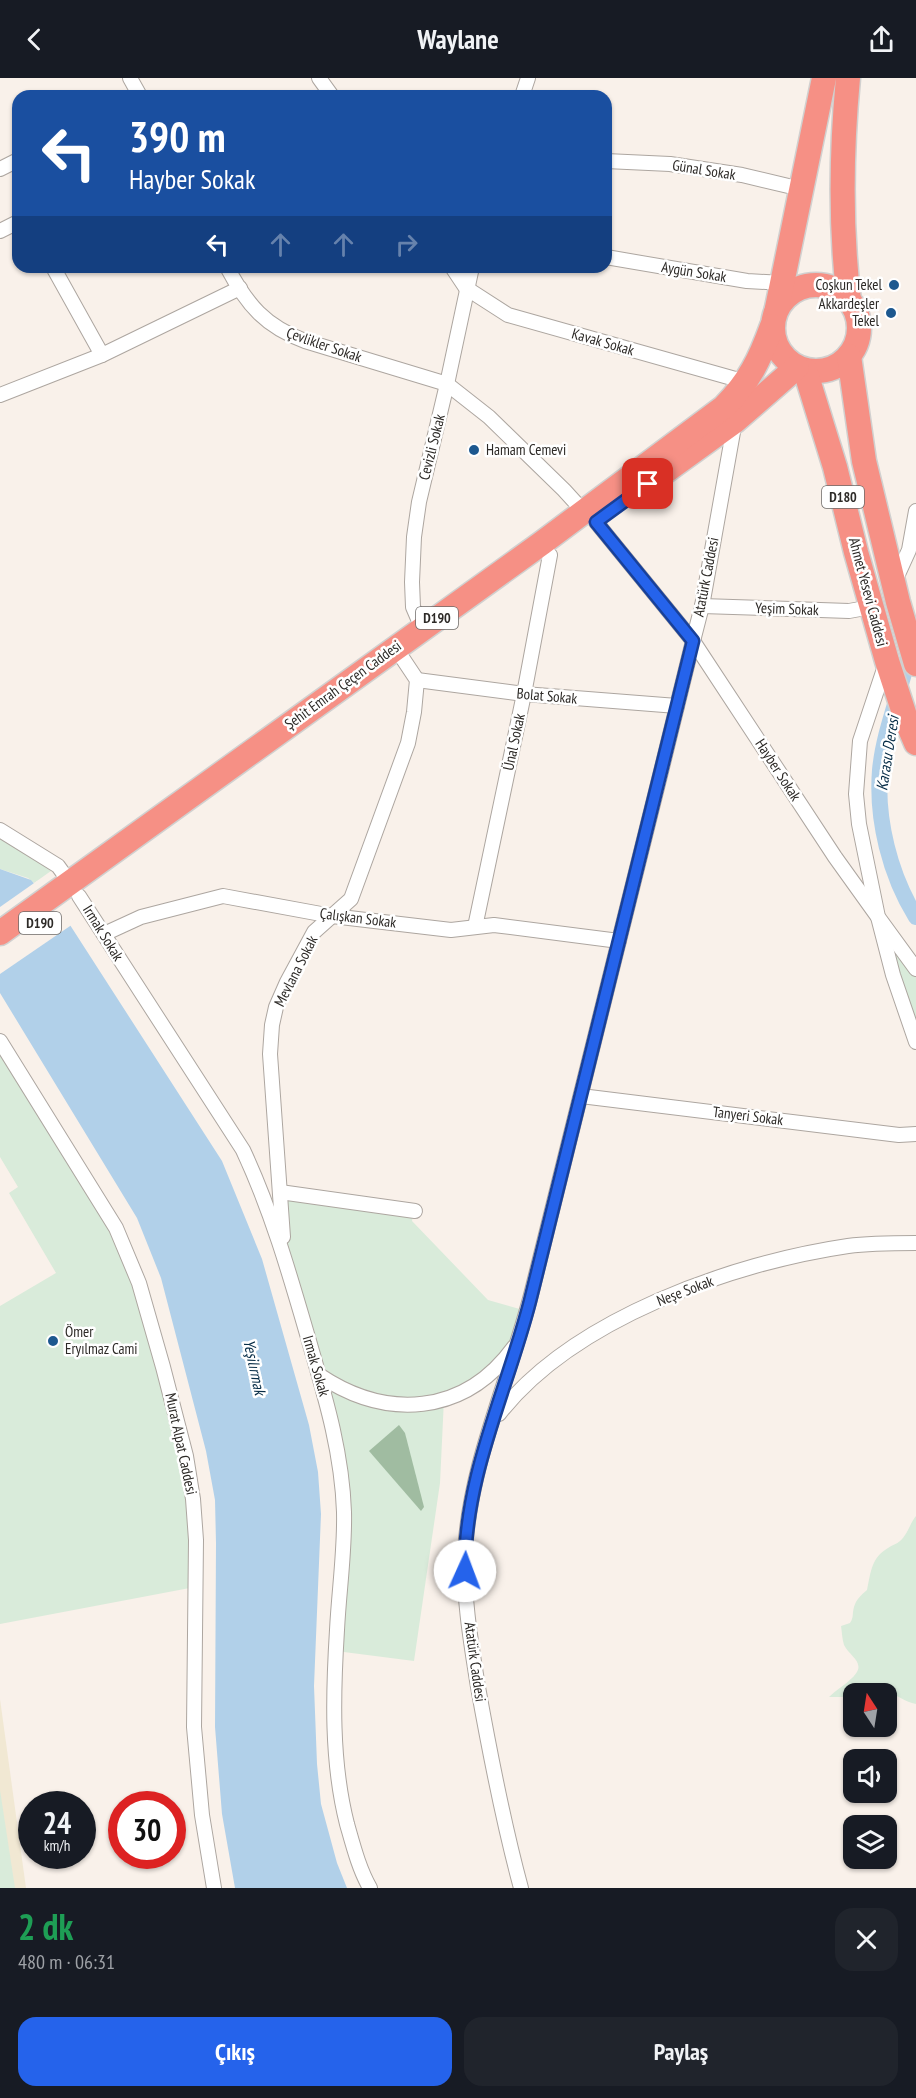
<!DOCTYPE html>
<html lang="tr">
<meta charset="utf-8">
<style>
body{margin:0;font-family:"PT Sans Narrow",sans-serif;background:#20242c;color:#f1f3f6;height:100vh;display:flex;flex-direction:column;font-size:22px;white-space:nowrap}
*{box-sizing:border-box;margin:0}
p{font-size:20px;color:#9ea1a6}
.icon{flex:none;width:33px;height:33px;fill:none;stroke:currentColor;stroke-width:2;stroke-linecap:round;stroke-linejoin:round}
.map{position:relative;height:1810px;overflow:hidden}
.side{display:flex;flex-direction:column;background:#171b24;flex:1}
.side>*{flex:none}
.hud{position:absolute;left:12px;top:12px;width:600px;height:183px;border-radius:18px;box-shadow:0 2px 4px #0004;background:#1a4fa0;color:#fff;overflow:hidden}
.needle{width:39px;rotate:348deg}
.buttons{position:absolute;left:843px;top:1605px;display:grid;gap:12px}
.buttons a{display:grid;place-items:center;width:54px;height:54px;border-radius:12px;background:#171b24;box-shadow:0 2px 4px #0004;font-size:30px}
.speed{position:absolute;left:18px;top:1713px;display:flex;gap:12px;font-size:30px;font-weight:700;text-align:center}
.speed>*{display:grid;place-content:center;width:78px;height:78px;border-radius:50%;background:#171b24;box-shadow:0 2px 4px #0004;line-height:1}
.speed small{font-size:15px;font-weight:400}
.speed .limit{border:9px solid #d22;background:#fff;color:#111}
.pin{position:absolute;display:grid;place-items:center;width:51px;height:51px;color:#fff;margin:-26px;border-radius:12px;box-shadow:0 3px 9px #0006}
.me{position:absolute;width:66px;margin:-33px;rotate:2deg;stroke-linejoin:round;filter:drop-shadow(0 0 4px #0008)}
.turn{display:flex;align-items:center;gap:21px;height:126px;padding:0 18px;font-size:27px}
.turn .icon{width:78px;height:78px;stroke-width:2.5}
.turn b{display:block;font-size:42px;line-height:51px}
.lanes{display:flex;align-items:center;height:57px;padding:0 18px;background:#0003;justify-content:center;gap:30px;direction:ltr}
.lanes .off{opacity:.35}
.round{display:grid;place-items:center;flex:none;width:63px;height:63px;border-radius:18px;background:#20242c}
.headline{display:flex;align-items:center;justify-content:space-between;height:102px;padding:0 18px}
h1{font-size:36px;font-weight:800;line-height:45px;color:#1e9e55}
.cta{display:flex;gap:12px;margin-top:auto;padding:12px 18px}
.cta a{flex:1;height:69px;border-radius:18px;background:#2563eb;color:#fff;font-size:24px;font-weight:800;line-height:69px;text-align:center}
.cta a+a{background:#20242c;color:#f1f3f6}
header{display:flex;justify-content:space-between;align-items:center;height:78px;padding:0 18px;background:#171b24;font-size:27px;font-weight:800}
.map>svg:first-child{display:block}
</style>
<header><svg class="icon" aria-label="back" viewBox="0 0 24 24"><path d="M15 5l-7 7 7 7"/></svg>Waylane<svg class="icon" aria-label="share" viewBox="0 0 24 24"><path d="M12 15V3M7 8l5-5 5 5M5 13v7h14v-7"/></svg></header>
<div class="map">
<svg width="916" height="1810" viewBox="0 0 916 1810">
<rect width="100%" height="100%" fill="#f9f1ea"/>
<path fill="#f1e8d3" d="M0,1621L26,1810H0Z"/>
<g fill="#d9ebda">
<path d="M0,752L58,788L34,805L28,800L0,791Z"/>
<path d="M878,839L916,891V964Z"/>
<path d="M0,963L116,1150L186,1378L195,1509L0,1546V1228L56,1195L9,1115L18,1109L0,1079Z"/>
<path d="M280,1114L414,1133L412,1143L488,1222L527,1233L505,1280L444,1321L440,1405L414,1583L336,1573L341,1387L284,1176Z"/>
<path d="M916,1438V1626C905,1624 898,1617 888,1615C877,1611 865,1616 854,1616L853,1619H829C836,1612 845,1607 852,1600C868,1585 850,1579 844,1567C842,1561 842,1554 841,1548L850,1545C854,1539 852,1536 854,1529C856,1522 861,1517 867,1512C871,1494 871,1480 888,1470C892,1467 897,1466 900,1463C908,1456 910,1445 916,1438Z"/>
<path d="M0,1712L15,1810H0Z"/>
</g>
<path fill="#a0bca1" d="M399,1347L405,1355L424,1429L421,1433L369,1373Z"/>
<path fill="#b1d0e9" d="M0,791L31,802L70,847L222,1083L262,1181L309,1347L318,1394L321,1436L314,1608L317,1686L321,1726L337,1785L347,1810H235L222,1736L215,1649L216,1465L215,1422L206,1373L161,1200L137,1140L0,915Z"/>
<path fill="#f9f1ea" d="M37,803L73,846L0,896V829Z"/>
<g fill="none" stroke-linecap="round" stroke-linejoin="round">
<path stroke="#b1d0e9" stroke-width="16" d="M910,571C902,611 884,651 880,692C876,742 890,797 916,839"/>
<g stroke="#ada6a0" stroke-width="16">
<g id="street">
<path d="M130,0L140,18"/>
<path d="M319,0L332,18"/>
<path d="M522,18L528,0"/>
<path d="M606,83L670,86L742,97L801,111"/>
<path d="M0,91L18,82"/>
<path d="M0,153L18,144"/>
<path d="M606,179L747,203L782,205"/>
<path d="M53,189L102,277"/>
<path d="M227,189C247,227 265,248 305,263L447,306L489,339L564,412L584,434"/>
<path d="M452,189L466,210L508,237L746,304"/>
<path d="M0,317L102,277L240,210"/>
<path d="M596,444L693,563L835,779L878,839L893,897L916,964"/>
<path d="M894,505L909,472L916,433"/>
<path d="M702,528L849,533L871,529"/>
<path d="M422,550L413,529L412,504L414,459L419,424L447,306L472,189"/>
<path d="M886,585L860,663L856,716L859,746L878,839L916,891"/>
<path d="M417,602L524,616L677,628"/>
<path d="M0,752L58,788L71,806"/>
<path d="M79,818L243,1072C271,1132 289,1194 307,1256C324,1315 342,1372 344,1434C345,1473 339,1512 337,1552C333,1616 331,1683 347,1746C353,1767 359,1791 370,1810"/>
<path d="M475,849L524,616L550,477"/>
<path d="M104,856L141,839L223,818L332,838L451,852L494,847L619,863"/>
<path d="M0,963L116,1150L139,1205L163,1289L186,1378L193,1421L196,1462L194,1649L202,1737L214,1810"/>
<path d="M581,1018L899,1057L916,1056"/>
<path d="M280,1114L415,1133"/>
<path d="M283,1159L270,976L272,947L276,929L287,904L314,854L351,821L408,665L414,634L417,602L395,569"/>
<path d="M319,1297C386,1342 464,1338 514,1269"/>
<path d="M499,1336C573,1241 732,1185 848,1168C870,1165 893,1165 916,1165"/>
<path d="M521,1810C503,1744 490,1676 478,1609C471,1565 463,1519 465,1474C470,1383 510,1301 532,1213C586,997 640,780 693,563L702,528L735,343"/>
</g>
</g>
<g stroke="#d1d0cf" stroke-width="27">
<g id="highway">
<path d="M848,0C841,75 840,148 849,223"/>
<circle cx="816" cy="250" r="43"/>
<path d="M777,230L824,0"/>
<path d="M849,278L864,383L898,524L916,586"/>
<path d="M805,292L835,389L856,474L887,583L907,644L916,665"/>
<path d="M652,403L735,343L797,289"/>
<path d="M0,855L542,465L724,329C749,304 760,281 772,248"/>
</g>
</g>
<use href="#street" stroke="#fff" stroke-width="14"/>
<use href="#highway" stroke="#f69085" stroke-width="24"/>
</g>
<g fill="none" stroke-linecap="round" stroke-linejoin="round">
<g stroke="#184099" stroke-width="15">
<path id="route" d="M465,1493C464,1398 507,1313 530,1223C585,1003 638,783 693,563L596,444L648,406"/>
</g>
<use href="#route" stroke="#2563eb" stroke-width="10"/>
</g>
<g fill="#1d588f" stroke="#fff" stroke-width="2">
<circle cx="894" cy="207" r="6"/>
<circle cx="891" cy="235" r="6"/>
<circle cx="474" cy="372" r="6"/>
<circle cx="53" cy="1263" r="6"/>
</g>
<g text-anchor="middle" stroke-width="5" stroke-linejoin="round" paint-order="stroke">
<g fill="#fff" stroke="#6c6a68" stroke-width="1.5">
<rect x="822" y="408" width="42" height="22" rx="4.5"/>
<rect x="416" y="529" width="42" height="22" rx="4.5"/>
<rect x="19" y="834" width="42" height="22" rx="4.5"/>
</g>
<g font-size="14" font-weight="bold" fill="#2d2a27">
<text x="843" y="424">D180</text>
<text x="437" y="545">D190</text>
<text x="40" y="850">D190</text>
</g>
<g font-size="15" fill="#2d2a27" stroke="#fff">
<text transform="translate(704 92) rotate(9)" y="5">Günal Sokak</text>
<text transform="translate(694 194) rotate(9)" y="5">Aygün Sokak</text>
<text transform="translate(603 264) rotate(16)" y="5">Kavak Sokak</text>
<text transform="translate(324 267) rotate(19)" y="5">Çevlikler Sokak</text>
<text transform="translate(432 369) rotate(-76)" y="5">Cevizli Sokak</text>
<text transform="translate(706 499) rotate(-79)" y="5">Atatürk Caddesi</text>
<text transform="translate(868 514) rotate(75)" y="5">Ahmet Yesevi Caddesi</text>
<text transform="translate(787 531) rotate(2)" y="5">Yeşim Sokak</text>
<text transform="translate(343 607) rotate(-36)" y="5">Şehit Emrah Çeçen Caddesi</text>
<text transform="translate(547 618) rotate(5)" y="5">Bolat Sokak</text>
<text transform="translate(514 664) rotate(-78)" y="5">Ünal Sokak</text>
<text transform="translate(778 692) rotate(57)" y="5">Hayber Sokak</text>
<text transform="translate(358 840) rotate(7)" y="5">Çalışkan Sokak</text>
<text transform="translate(103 855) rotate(58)" y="5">Irmak Sokak</text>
<text transform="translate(296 893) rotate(-63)" y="5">Mevlana Sokak</text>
<text transform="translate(748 1038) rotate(7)" y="5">Tanyeri Sokak</text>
<text transform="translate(685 1213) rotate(-21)" y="5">Neşe Sokak</text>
<text transform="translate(316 1288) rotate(74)" y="5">Irmak Sokak</text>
<text transform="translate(181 1366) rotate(78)" y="5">Murat Alpat Caddesi</text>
<text transform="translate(475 1584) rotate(82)" y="5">Atatürk Caddesi</text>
</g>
<g font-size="15" fill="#2d2a27" stroke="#fff" text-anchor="end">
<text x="882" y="212">Coşkun Tekel</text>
<text x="879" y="231">Akkardeşler<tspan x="879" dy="17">Tekel</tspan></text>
<text x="486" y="377" text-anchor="start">Hamam Cemevi</text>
<text x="65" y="1259" text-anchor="start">Ömer<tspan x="65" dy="17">Eryılmaz Cami</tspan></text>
</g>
<g font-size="16" font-style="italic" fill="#062c46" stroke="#fff">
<text transform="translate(887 675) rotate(-81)" y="6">Karasu Deresi</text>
<text transform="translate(255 1289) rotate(78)" y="6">Yeşilırmak</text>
</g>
</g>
</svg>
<div class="buttons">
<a><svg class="needle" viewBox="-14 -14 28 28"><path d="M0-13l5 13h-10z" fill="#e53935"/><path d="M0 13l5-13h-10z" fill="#9ea1a6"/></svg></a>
<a><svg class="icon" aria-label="sound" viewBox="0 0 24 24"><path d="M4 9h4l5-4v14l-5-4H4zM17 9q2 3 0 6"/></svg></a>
<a><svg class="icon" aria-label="layers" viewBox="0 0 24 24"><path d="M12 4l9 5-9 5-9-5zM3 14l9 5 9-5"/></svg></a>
</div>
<div class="speed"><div>24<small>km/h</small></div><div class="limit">30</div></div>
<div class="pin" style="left:648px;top:406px;background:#d93025"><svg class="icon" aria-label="arrive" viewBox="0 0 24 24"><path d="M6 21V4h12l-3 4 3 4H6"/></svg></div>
<svg class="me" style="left:465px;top:1493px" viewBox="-20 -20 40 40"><circle r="19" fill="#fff"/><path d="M0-13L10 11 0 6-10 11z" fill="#2563eb"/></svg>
<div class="hud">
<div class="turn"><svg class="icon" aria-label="left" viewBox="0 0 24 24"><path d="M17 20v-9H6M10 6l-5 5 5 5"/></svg><div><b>390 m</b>Hayber Sokak</div></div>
<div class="lanes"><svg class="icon" aria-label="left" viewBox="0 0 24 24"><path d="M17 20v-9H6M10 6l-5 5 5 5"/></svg><svg class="icon off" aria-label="ahead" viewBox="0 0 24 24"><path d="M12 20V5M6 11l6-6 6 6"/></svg><svg class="icon off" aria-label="ahead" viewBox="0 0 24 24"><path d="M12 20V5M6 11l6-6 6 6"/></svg><svg class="icon off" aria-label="right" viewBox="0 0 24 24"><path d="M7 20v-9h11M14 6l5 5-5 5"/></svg></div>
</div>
</div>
<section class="side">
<div class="headline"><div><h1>2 dk</h1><p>480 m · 06:31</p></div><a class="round"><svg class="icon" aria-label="close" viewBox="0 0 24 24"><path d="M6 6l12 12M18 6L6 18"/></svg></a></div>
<div class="cta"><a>Çıkış</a><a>Paylaş</a></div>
</section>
